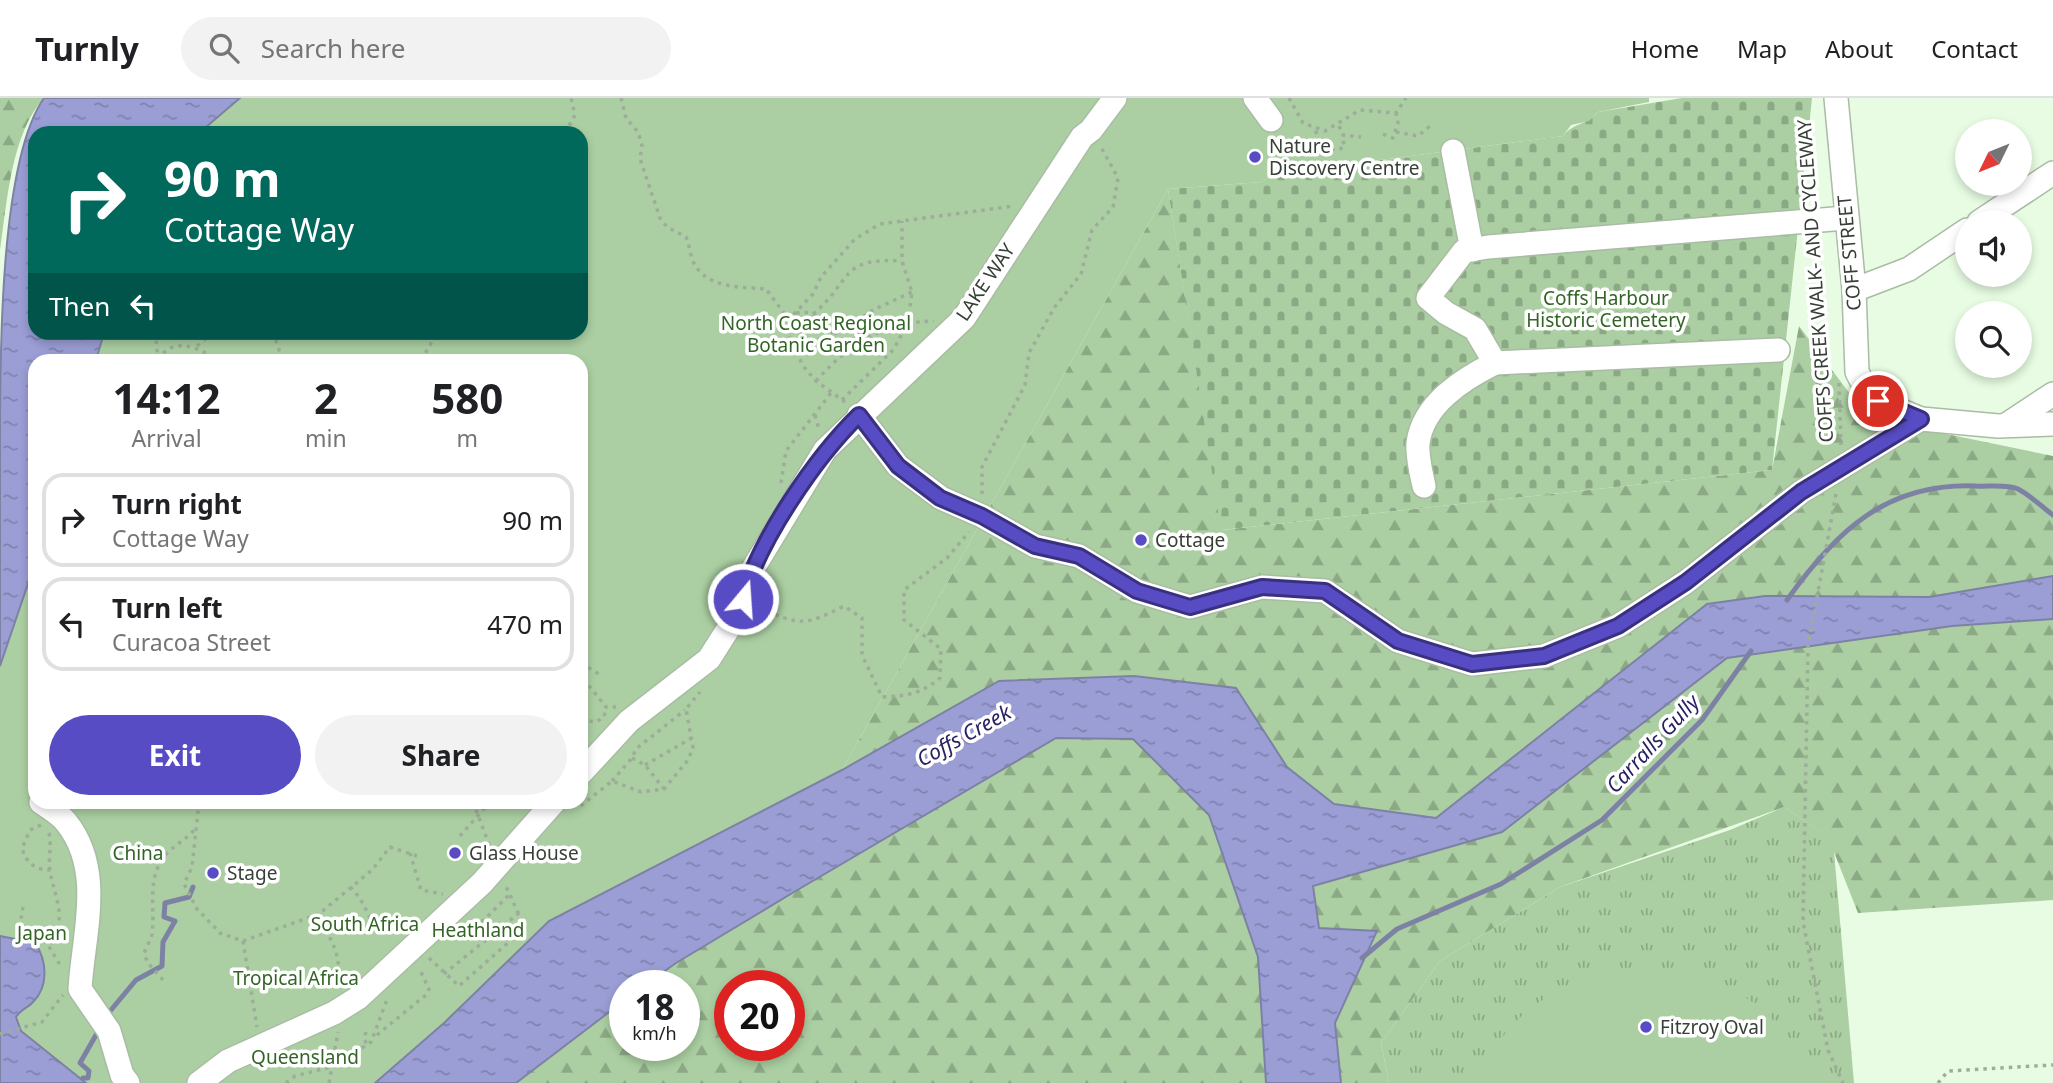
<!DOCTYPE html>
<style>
body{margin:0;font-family:"Noto Sans",sans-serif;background:#f2f2f2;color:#202124;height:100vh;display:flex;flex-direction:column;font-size:26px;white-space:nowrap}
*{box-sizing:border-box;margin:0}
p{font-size:23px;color:#757577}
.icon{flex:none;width:38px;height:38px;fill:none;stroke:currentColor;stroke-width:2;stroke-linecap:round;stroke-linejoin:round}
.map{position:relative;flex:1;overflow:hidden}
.side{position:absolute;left:28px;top:256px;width:560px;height:455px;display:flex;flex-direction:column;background:#fff;border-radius:21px;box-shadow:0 4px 10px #0003}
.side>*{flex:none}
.hud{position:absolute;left:28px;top:28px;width:560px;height:214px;border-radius:21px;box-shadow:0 4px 10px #0003;background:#00695c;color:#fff;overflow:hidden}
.needle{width:46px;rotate:227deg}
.buttons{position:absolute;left:1955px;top:21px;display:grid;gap:14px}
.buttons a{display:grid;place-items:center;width:77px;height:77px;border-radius:50%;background:#fff;box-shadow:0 4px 10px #0003;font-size:35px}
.speed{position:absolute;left:609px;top:872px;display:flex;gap:14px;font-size:35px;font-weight:700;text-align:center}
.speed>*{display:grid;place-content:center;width:91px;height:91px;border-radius:50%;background:#fff;box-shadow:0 4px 10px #0003;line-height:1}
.speed small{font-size:18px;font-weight:400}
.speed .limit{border:10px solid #d22;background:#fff;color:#111}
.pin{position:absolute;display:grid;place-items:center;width:60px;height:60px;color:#fff;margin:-30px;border:4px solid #fff;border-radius:50%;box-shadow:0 2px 7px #0007}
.me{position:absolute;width:77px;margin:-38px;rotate:18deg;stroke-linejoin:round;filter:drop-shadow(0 0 5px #0008)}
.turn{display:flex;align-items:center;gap:24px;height:147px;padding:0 21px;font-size:32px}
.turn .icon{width:91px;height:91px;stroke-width:2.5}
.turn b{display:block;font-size:49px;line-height:60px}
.then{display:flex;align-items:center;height:66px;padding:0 21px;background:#0003;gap:14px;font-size:26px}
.eta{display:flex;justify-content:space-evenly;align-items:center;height:119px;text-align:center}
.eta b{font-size:42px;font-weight:700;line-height:49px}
.button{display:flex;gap:14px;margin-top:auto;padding:14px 21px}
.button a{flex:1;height:80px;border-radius:42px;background:#574cc3;color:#fff;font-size:28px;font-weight:700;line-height:80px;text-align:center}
.button a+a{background:#f2f2f2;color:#202124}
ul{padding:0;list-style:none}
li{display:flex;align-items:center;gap:21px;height:94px;margin:0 14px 10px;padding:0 7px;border:4px solid #e0e0e0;border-radius:21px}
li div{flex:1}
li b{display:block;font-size:26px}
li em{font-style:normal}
header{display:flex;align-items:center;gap:42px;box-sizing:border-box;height:98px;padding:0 35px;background:#fff;border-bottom:2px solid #e0e0e0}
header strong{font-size:33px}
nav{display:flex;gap:38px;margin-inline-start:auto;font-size:24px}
.search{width:490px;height:63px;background:#f2f2f2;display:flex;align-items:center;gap:18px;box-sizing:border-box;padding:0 24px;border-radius:38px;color:#757577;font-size:26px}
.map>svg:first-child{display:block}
</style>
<header>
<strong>Turnly</strong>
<div class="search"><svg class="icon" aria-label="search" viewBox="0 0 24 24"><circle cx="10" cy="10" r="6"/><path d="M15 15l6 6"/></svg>Search here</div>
<nav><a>Home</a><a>Map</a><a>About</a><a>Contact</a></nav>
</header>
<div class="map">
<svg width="2053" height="985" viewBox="0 0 2053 985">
<defs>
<pattern id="grass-tufts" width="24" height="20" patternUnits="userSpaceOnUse" patternTransform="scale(1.75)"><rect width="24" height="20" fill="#abcfa2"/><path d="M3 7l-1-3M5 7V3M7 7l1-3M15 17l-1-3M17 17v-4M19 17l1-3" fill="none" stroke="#8ca985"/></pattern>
<pattern id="forest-firs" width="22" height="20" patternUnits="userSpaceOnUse" patternTransform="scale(1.75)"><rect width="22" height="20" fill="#abcfa2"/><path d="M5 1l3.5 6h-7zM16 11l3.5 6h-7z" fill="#8ca985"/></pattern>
<pattern id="cemetery-stones" width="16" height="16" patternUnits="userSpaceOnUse" patternTransform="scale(1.75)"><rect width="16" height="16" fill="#abcfa2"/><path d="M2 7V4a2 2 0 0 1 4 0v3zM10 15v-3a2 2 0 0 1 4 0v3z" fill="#8ca985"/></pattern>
<pattern id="water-ripples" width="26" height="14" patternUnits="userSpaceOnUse" patternTransform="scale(1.75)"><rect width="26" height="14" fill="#9b9ed5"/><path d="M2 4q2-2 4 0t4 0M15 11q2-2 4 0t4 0" fill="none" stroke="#7f82ae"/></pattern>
</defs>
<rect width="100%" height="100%" fill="#e7fce2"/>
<path fill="url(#grass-tufts)" d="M1784,709L1833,742L1854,985H1389L1381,945L1440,863L1560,789L1730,732Z"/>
<g fill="url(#forest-firs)" fill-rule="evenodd">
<path d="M0,0H44C11,36 7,105 0,152Z"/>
<path d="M1168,91L1222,432L1772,372L1799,228L1868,320L2053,358V478L1929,499L1707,506L1436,720L1334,706L1287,669L1236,590L842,672Z"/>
<path d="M2053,521V802L1858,815L1828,739L1784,709L1560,789L1440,863L1381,945L1389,985H1341L1335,925L1377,834L1319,830L1312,788L1502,734L1727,560L1952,528Z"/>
<path d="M1056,640L1133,641L1209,717L1258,859L1266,985H517L625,902V947H684V887H645L676,865L794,794ZM730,887H789V947H730Z"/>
</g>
<path fill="url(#cemetery-stones)" d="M1682,0H1812L1772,372L1221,432L1168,91L1262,84L1274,76L1563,38C1573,25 1587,27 1598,14Z"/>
<g fill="#abcfa2">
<path d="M240,0H1649V4L1598,14L1589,23L1571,27L1563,38L1274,76L1262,84L1168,91L842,672L549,823L444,925L376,985H0V568L35,465V704H581V262H96L104,235L581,234V35H199Z"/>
<path d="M1637,869C1725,874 1777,906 1817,985H1477C1505,912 1563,880 1637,869Z"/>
</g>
<g fill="url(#water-ripples)" stroke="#7d82a5" stroke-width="2">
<path d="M44,0H240L199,35H35V234L104,235L96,262H35V465L0,568C0,492 0,415 0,339C0,256 0,63 44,0Z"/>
<path d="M2053,478V521L1952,528L1727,560L1502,734L1313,788L1319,830L1377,833L1335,925L1341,985H1266L1258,859L1209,717L1133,641L1056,640L794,794L676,865L645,887H625V902L516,985H375L444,925L549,823L842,672L999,583L1134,578L1236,590L1287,669L1334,706L1436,720L1707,506L1765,498L1929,499Z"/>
<path d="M0,838L35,845C47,862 49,888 33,904C28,910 21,911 16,919L21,933L86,985H0Z"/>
</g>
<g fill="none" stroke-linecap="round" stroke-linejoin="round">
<g stroke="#7d82a5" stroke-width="5">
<path d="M1787,502C1836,433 1886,385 1975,388C1987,389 2007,386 2018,391C2030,397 2042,409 2053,417"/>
<path d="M1362,860L1397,831L1501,786L1602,722L1702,622L1751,553"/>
<path d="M106,918L136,882L162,868L163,844L175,823L164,819L165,805L189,799L193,789"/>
<path d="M83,980H88L89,973L80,965L100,930"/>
</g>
<g stroke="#a9bca4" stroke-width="26">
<g id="minor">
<path d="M1255,0L1271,22"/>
<path d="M1836,0L1854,192L1857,274L1866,291L1878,303L1921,321L1998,328L2053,326"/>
<path d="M1453,53L1472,152"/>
<path d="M1979,124L2053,75"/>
<path d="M1854,192L1909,171L1967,132"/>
<path d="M1778,252L1495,265L1475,231L1446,215L1428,200L1464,153L1488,149L1846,120"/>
<path d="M859,317L898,368L941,400L982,418L1035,448L1079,458L1137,493L1190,509L1262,489L1325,493L1398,543L1472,566L1544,558L1618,528L1686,484L1801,394L1921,321"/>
<path d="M2006,327L2053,296"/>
<path d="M1424,388C1421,375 1417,359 1418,345C1423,306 1463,281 1495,265"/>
<path d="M581,675L629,623L709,561L737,517L751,474L825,352L964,220L1082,39L1091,32L1115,0"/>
<path d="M41,704C49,710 60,716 66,724C105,772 83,837 80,891L109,933L122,977L128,985"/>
<path d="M199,985L228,963L334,915L358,900L482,785L554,704"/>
</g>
</g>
<g stroke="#9dad9a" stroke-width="3.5" stroke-dasharray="3.5 5" stroke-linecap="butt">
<path d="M621,0L626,20L638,34L642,47L640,61L660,120L667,129L686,139C689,146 690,154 692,161C704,191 740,189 766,191L790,223"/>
<path d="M1289,0L1303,25L1325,33L1360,12L1396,15L1406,0"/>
<path d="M1339,28L1343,37L1361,39"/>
<path d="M1396,34L1418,38L1430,28"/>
<path d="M565,35L575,17L571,0"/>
<path d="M1383,36L1393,40L1398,25L1396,15"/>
<path d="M1307,54H1314L1317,47L1316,32"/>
<path d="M1314,54L1344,50L1343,37"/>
<path d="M796,215C823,210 831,234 844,253"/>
<path d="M813,216C853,183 838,159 902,163"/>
<path d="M155,234L158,260"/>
<path d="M273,234L279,252L288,262"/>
<path d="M197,248L214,234"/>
<path d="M794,250L842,233L873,212L912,194"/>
<path d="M158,262C172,238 199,249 216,262"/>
<path d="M421,262L438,234"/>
<path d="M816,283C849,246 883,224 934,223"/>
<path d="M1839,285L1841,347"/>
<path d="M842,302L894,251L908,224L912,194L902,163V123"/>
<path d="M845,304L816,283L803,268L789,238L794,216L813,196L821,179L855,141L880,126L1014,108"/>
<path d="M815,317L819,332"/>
<path d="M781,385L786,353L831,295"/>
<path d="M982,396V369L1025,287L1029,255L1054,210L1081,176L1092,132L1113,109L1118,80L1101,49"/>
<path d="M1836,396L1808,548L1803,824L1828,952L1843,985"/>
<path d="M760,509C798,529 807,527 844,508L862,520V557L882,599C906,598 921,596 940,580L941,551L904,522V492L947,460L969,434"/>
<path d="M581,565L602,578"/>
<path d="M581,584L590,589L606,609H616"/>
<path d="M581,622L596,624L604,619L606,609"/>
<path d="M632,660L645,667L664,691"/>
<path d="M645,667L690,641"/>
<path d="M612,683L632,660L636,651L685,612"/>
<path d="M191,704L199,706"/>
<path d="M199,704L192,769L184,786L197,811L220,835L243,843L319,816L372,772L390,749L417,758"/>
<path d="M473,704L490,749"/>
<path d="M572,708L582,707L612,683L641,694L664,691L688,662L693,650L686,611L700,594"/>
<path d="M41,727L30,732L22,750C26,765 35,772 50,772"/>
<path d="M49,735C52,748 48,761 50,773C55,801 68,820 50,847"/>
<path d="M460,738L490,704"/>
<path d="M410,755L421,792L443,796"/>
<path d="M350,789C365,802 367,820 380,835L400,820"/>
<path d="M23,809L19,833L45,842L62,870"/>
<path d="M319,816L336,853L342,886"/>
<path d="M452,841L484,822L509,797"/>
<path d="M243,843L257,929"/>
<path d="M429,860L459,888L525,830L505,786"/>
<path d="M444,876L519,815"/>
<path d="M163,882L148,865L144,856C146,849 151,842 152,836C155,813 148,786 160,765C168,749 185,744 195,731"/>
<path d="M366,934L364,940L367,947"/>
<path d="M0,936L42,924L63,897"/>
<path d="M377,937L427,896L429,891L419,870"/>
<path d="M320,963L324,959H334"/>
<path d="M286,985L295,978L335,968L371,944L388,899"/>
<path d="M329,985L338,934"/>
<path d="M1938,985L1948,973L2053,967"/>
</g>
<use href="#minor" stroke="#fff" stroke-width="23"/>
</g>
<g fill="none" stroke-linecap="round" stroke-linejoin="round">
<g stroke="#39317f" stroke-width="18">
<path id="route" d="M743,501C758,443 816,359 859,317L898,368L940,400L982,418L1035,448L1079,458L1137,493L1190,509L1262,489L1325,493L1398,543L1472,566L1544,558L1618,528L1686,484L1801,394L1921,321L1878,303"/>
</g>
<use href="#route" stroke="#574cc3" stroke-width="12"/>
</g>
<g fill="#574cc3" stroke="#fff" stroke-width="2.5">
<circle cx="1255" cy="59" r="7"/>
<circle cx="1141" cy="442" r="7"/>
<circle cx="455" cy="755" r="7"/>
<circle cx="213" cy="775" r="7"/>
<circle cx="1646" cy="929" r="7"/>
</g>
<g text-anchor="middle" stroke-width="7" stroke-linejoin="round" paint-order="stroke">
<g font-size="19" fill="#374036" stroke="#fff" text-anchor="start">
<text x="1269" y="55">Nature<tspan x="1269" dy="22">Discovery Centre</tspan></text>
<text x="1155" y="449">Cottage</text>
<text x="469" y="762">Glass House</text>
<text x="227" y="782">Stage</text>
<text x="1660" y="936">Fitzroy Oval</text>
</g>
<g font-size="19" fill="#374036" stroke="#fff">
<text transform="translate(1849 155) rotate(-95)" y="7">COFF STREET</text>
<text transform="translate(1815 183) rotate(-94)" y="7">COFFS CREEK WALK- AND CYCLEWAY</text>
<text transform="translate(985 184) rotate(-56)" y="7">LAKE WAY</text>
</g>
<g font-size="19" fill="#326525" stroke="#fff">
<text x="1606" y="207">Coffs Harbour<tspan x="1606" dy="22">Historic Cemetery</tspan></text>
<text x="816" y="232">North Coast Regional<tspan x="816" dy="22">Botanic Garden</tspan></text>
<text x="138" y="762">China</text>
<text x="365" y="833">South Africa</text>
<text x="478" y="839">Heathland</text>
<text x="42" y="842">Japan</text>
<text x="296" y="887">Tropical Africa</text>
<text x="305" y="966">Queensland</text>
</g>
<g font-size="21" font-style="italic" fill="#282262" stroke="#fff">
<text transform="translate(964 638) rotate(-29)" y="7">Coffs Creek</text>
<text transform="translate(1653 646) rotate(-47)" y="7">Carralls Gully</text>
</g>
</g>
</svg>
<div class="buttons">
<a><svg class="needle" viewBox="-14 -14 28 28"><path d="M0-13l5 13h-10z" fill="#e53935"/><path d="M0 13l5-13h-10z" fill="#757577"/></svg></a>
<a><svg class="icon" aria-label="sound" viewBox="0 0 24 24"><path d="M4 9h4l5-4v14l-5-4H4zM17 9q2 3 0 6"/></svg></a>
<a><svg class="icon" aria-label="search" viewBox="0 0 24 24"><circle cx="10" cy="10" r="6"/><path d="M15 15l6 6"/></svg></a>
</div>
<div class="speed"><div>18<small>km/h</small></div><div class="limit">20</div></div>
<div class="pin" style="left:1878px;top:303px;background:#d93025"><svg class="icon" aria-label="arrive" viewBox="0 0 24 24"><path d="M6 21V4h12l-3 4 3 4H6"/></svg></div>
<svg class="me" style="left:743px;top:501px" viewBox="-20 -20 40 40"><circle r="17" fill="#574cc3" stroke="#fff" stroke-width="3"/><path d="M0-11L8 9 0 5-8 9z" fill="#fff"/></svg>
<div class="hud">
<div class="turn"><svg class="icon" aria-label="right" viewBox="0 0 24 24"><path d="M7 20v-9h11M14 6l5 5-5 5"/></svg><div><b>90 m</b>Cottage Way</div></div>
<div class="then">Then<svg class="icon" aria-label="left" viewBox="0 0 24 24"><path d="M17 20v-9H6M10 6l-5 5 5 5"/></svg></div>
</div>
<section class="side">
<div class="eta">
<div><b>14:12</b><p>Arrival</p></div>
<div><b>2</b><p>min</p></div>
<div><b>580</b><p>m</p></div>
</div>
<ul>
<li><svg class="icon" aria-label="right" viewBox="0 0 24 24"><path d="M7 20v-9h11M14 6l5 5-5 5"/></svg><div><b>Turn right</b><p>Cottage Way</p></div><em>90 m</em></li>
<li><svg class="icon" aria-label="left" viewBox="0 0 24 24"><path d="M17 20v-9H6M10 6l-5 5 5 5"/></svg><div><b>Turn left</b><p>Curacoa Street</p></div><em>470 m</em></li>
</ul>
<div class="button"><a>Exit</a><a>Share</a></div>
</section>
</div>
